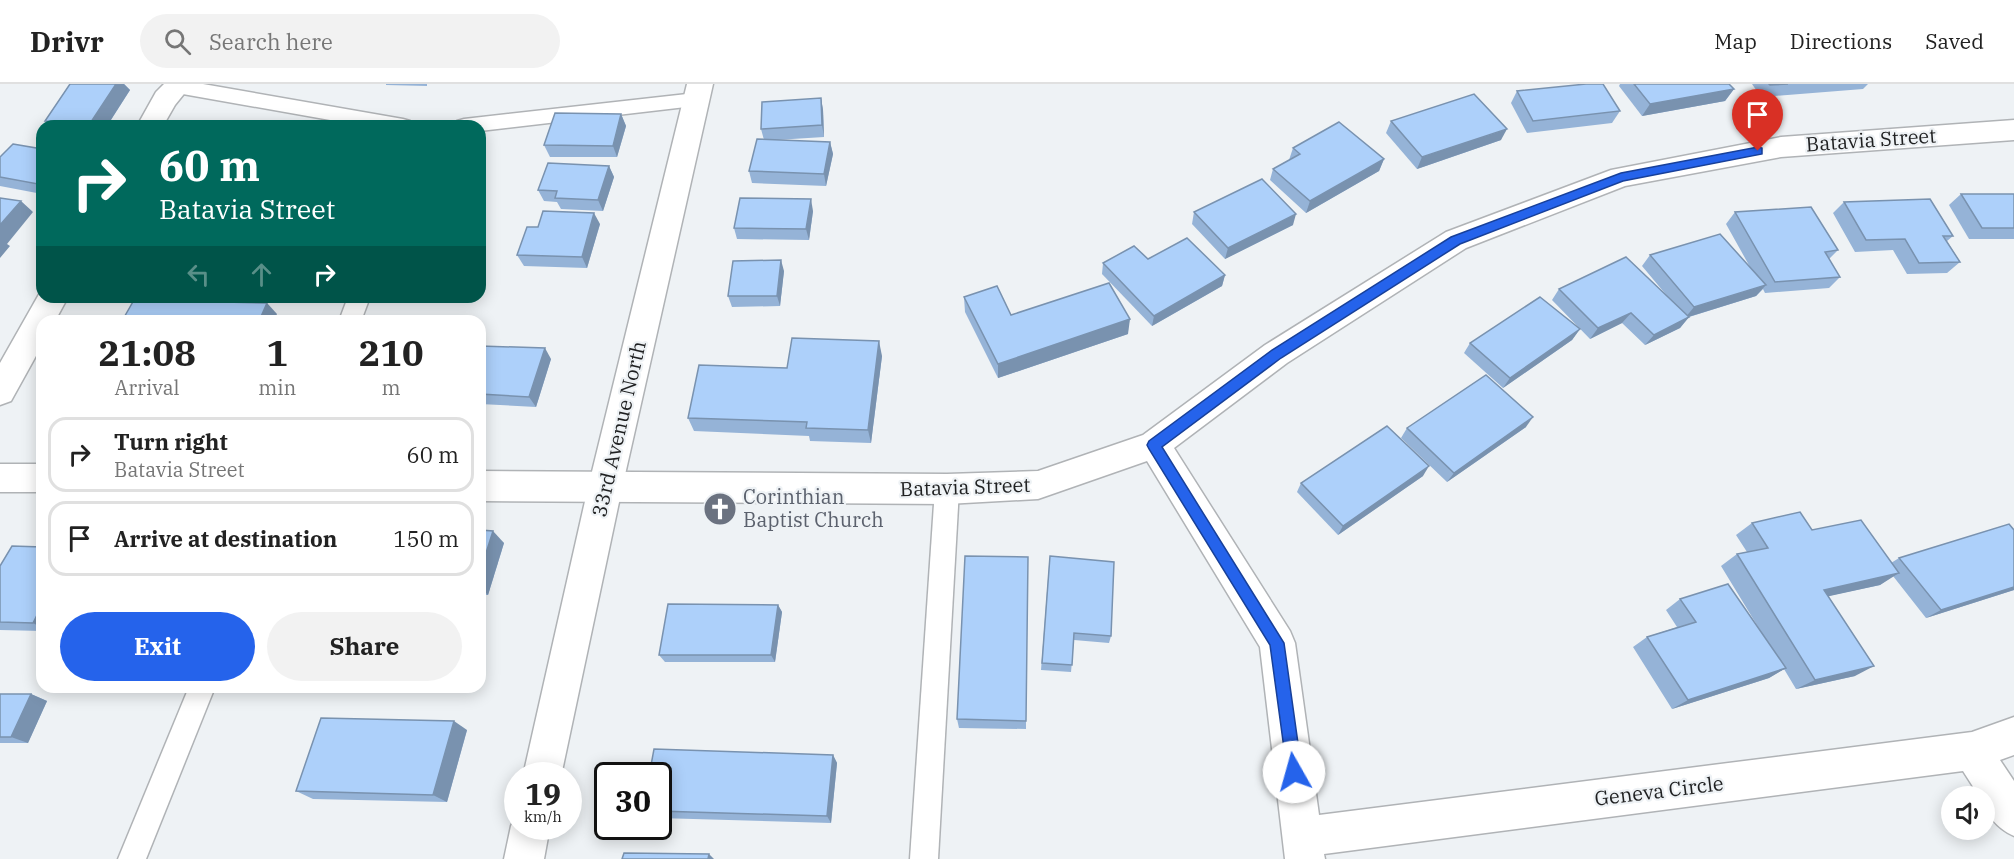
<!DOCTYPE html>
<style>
body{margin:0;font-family:"IBM Plex Serif",serif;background:#f2f2f2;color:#222;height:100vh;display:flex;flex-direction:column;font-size:22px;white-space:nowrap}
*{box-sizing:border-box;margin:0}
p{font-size:20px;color:#767676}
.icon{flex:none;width:33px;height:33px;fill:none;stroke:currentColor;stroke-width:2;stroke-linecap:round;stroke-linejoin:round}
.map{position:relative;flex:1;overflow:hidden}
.details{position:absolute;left:36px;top:231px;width:450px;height:378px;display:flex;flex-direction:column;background:#fff;border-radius:18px;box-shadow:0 3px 15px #0003}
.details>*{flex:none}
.guide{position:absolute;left:36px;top:36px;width:450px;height:183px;border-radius:18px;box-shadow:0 3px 15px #0003;background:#00695c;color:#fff;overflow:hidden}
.controls{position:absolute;left:1941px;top:702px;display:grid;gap:12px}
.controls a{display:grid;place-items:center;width:54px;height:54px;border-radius:50%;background:#fff;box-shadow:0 3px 15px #0003;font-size:30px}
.speed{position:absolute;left:504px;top:678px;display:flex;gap:12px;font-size:30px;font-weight:700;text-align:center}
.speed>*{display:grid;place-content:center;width:78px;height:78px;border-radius:50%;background:#fff;box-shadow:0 3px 15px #0003;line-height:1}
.speed small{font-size:15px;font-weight:400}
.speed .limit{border:3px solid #111;border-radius:9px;background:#fff;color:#111}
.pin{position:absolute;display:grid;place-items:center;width:51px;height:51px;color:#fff;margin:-62px -26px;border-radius:50% 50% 50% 0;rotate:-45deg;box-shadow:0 0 6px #0007}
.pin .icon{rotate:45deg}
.me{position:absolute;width:66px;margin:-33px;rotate:353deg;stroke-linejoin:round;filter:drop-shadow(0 0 4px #0008)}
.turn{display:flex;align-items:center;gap:21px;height:126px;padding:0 24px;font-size:27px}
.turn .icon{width:78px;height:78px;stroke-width:2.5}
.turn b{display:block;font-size:42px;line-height:51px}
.lanes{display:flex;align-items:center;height:57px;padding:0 24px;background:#0003;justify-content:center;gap:30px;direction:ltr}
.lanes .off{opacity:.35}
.eta{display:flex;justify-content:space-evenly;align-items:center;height:102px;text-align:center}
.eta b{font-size:36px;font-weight:700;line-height:42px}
.cta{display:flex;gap:12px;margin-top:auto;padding:12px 24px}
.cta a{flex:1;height:69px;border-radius:36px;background:#2563eb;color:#fff;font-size:24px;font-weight:700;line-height:69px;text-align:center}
.cta a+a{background:#f2f2f2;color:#222}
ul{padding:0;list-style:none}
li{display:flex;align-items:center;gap:18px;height:75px;margin:0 12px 9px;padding:0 12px;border:3px solid #e0e0e0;border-radius:18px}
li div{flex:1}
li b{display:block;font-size:22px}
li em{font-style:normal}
header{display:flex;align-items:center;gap:36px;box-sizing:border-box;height:84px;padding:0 30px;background:#fff;border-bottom:2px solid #e0e0e0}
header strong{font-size:28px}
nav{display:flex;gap:33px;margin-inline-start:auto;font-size:21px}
.search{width:420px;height:54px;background:#f2f2f2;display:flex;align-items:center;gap:15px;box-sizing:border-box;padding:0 21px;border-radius:33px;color:#767676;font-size:22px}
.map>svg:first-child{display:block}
</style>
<header>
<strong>Drivr</strong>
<div class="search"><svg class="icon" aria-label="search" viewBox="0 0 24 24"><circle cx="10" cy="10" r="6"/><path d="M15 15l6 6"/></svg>Search here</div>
<nav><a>Map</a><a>Directions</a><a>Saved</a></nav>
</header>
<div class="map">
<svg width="2014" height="775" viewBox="0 0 2014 775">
<rect width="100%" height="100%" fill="#eef2f5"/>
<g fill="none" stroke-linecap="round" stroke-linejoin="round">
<g stroke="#b0b3b6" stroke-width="3">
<g id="service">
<path d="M169,0H203L403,35L410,37L413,42H364L177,9L170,7Z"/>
<path d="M696,9L703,11L706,16L703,21L480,47V42H454L457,37L464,35Z"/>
<path d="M348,213H370L361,237H339Z"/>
<path d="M947,394L956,398L959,405L938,775H910L935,405L938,398Z"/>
<path d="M189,603H215L146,775H118Z"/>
</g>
</g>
<g stroke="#b0b3b6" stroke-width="3">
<g id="minor">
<path d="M164,0H192L175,21L163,42H137L156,8Z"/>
<path d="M2014,36V56L1781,73L1625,102L1466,164L1287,279L1174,364L1290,547L1295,559L1319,731L1972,648L2014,633V671L2000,676L2014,697V752C1998,745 1984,730 1984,712H1979L1963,687L1324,770L1325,775H1285L1260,563L1147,377L1038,415L947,420L480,417V387L947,390L1038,387L1143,351L1265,261L1446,148L1611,86L1781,53Z"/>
<path d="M42,205V213H68L55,237H42V261L11,317L0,321V279Z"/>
<rect x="0" y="380" width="42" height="28"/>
</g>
</g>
<g stroke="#b0b3b6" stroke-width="3">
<g id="tertiary">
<path d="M687,0H713L622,404L561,692H523L588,404Z"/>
<path d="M518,728V742H550L544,775H504L511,742Z"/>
</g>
</g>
<use href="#service" fill="#fff" fill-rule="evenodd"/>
<use href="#minor" fill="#fff" fill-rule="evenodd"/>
<use href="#tertiary" fill="#fff" fill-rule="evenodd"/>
</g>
<g fill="#95b3d7">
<path d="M70,0H124L130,6L107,42H51L45,37Z"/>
<path d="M386,0H427V2L386,1Z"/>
<path d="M1620,0H1729L1734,5L1725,17L1642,32L1619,2Z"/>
<path d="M1752,0H1868L1863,5L1761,13Z"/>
<path d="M1517,7L1620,27L1612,39L1527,49L1511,19Z"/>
<path d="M821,14L823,26L824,53L776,56L830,58L833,70L826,102L752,99L749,87L764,56L761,45Z"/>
<path d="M621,30L626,42L617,73H550L544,61Z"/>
<path d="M1391,37L1501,56L1417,85L1386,49Z"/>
<path d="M1293,64L1384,75L1379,87L1306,129L1270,96L1273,85L1289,76Z"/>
<path d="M42,65V110L0,102V73Z"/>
<path d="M609,82L614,93L603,127L561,125L557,118L544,117L538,106Z"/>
<path d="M1961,110H2014V155H1969L1949,121Z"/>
<path d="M1844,118L1953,152L1947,157L1960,178L1947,189L1907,190L1893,166L1855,168L1833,129Z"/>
<path d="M813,127L809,156L737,155L734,144Z"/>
<path d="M1194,128L1293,141L1225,175L1192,140Z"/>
<path d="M1735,128L1838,166L1829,175L1840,193L1829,204L1765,209L1763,205L1756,212L1689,233L1680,244L1645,261L1622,239L1590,255L1552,216L1559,205L1668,213L1642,182L1650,171L1750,183L1726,140Z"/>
<path d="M600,140L587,184L524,182L517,171L538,143Z"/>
<path d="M1103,179L1225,191L1222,202L1152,242L1102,190Z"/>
<path d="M784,187L780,222L732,223L728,212Z"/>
<path d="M964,213L1011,231L1128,250L998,294L965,228Z"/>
<path d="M1580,245L1572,256L1503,304L1464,269L1470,259Z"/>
<path d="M480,262L551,275L536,323L480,320Z"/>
<path d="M882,272L871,359L810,357L809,352L694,347L688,334L787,284Z"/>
<path d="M1526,343L1447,398L1401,354L1407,344Z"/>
<path d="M1423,392L1338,451L1297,408L1301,399Z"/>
<path d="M1752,439L1812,446L1891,479L1899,474L2014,506L1926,534L1893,492L1880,501L1828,512L1855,592L1796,605L1784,585L1769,594L1672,625L1633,563L1647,553L1677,543L1666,526L1680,515L1766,556L1721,482L1737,470L1747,468L1736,451Z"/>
<path d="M480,446L504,459L488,511H480Z"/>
<path d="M42,463V547L0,546V482Z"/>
<path d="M1049,481L1111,552L1109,559L1074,556L1071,588L1041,586Z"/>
<path d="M778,521L782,528L775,578H665L659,571Z"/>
<path d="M0,610H31L47,617L28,659H0Z"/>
<path d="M957,635L1026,637V645L959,644Z"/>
<path d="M467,646L447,718L313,715L296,707Z"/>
<path d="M833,671L837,679L831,739L658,734V692Z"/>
</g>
<g fill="#7992af">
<path d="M116,0H124L130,6L107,42H95L91,38Z"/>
<path d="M1734,5L1725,17L1642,32L1650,20Z"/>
<path d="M821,14L823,26L824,53L822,41Z"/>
<path d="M621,30L626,42L617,73L613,62Z"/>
<path d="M1507,45L1501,56L1417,85L1422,73Z"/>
<path d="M830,58L833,70L826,102L824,90Z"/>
<path d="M1384,75L1379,87L1306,129L1310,117Z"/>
<path d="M609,82L614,93L603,127L598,116Z"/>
<path d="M42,96V104L38,100Z"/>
<path d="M811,115L813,127L809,156L806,145Z"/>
<path d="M21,117L33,128L7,160L10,162L0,174V141Z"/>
<path d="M594,129L600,140L587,184L582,173Z"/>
<path d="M1296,130L1293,141L1225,175L1228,164Z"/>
<path d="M781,176L784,187L780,222L777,212Z"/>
<path d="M1225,191L1222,202L1152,242L1154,232Z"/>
<path d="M1766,201L1756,212L1685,234L1694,223Z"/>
<path d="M267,219L277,230L274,237H259Z"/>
<path d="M1631,229L1622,239L1590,255L1598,244Z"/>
<path d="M1689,233L1680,244L1645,261L1654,251Z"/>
<path d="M1130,235L1128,250L998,294V280Z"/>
<path d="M1580,245L1572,256L1503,304L1510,294Z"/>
<path d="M879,257L882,272L871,359L868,346Z"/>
<path d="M545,264L551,275L536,323L529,313Z"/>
<path d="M1533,333L1526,343L1447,398L1454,389Z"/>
<path d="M1429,382L1423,392L1338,451L1343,442Z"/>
<path d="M493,447L504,459L488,511L480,503V488Z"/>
<path d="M1899,489L1880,501L1807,517L1824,506Z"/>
<path d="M2014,503V506L1926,534L1941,526Z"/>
<path d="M42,521V544L33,539Z"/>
<path d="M778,521L782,528L775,578L771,571Z"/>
<path d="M480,532L483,535L480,544Z"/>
<path d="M1874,582L1855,592L1796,605L1815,596Z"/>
<path d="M1786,584L1769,594L1672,625L1688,616Z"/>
<path d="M31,610L47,617L28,659L11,653Z"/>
<path d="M454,637L467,646L447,718L433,711Z"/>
<path d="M833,671L837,679L831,739L827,732Z"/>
<path d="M709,770L714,775H708Z"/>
</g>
<g fill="#add0fa" stroke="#7992af" stroke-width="1.5">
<path d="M70,0H116L91,38L45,37Z"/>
<path d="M1586,0H1603L1620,27L1533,37L1517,7Z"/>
<path d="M1634,0H1729L1734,5L1650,20Z"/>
<path d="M1769,0H1788L1770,1Z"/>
<path d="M1474,10L1507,45L1422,73L1391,37Z"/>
<path d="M821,14L822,41L761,45L762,18Z"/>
<path d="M555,29L621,30L613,62L544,61Z"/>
<path d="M1339,38L1384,75L1310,117L1273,85L1300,70L1293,64Z"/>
<path d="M246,40L303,42H245Z"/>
<path d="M757,55L830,58L824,90L749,87Z"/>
<path d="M13,60L42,65V96L38,100L0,93V73Z"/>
<path d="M548,79L609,82L598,116L555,114L557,107L538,106Z"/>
<path d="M1262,95L1296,130L1228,164L1194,128Z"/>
<path d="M1961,110H2014V144H1982Z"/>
<path d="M0,114L21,117L0,141Z"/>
<path d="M740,114L811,115L806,145L734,144Z"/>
<path d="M1930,115L1953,152H1943L1960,178L1919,179L1905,155L1866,156L1844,118Z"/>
<path d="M1811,123L1838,166L1825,168L1840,193L1775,198L1735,128Z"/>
<path d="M543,127L594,129L582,173L517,171L527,143H538Z"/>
<path d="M1720,150L1766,201L1694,223L1650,171Z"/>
<path d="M1187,154L1225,191L1154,232L1103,179L1134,162L1148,175Z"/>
<path d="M1626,173L1689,233L1654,251L1631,229L1598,244L1559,205Z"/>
<path d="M781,176L777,212H728L733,177Z"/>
<path d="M1109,199L1130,235L998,280L964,213L997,202L1011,231Z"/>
<path d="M1540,213L1580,245L1510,294L1470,259Z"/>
<path d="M134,216L267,219L259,237H122Z"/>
<path d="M792,254L879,257L868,346L806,344L807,338L688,334L699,281L787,284Z"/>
<path d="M480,262L545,264L529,313L480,310Z"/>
<path d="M1486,291L1533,333L1454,389L1407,344Z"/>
<path d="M1387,342L1429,382L1343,442L1301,399Z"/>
<path d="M1800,428L1812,446L1861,436L1899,489L1824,506L1874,582L1815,596L1737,470L1768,464L1752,439Z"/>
<path d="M2009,440L2014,446V503L1941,526L1899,474Z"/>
<path d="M480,446L493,447L480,488Z"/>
<path d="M12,462L42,463V521L33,539L0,538V482Z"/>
<path d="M965,472L1028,473L1026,637L957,635Z"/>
<path d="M1050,472L1114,478L1111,552L1074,549L1072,581L1042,579Z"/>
<path d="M1728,500L1786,584L1688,616L1647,553L1696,538L1680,515Z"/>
<path d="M668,520L778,521L771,571H659Z"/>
<path d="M0,610H31L11,653H0Z"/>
<path d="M321,634L454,637L433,711L296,707Z"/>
<path d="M654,665L833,671L827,732L658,727V692H649Z"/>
<path d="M624,769L709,770L708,775H622Z"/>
</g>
<path fill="#2563eb" stroke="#184099" stroke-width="1.5" d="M1758,63L1762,64V70L1623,97L1460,160L1281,274L1162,363L1284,559L1302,688L1299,694L1294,696L1288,694L1270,561L1149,365L1147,361L1149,357L1272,266L1451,153L1621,89Z"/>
<defs>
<g id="church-disc" transform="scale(1.725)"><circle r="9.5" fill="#6b7280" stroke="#eef2f5"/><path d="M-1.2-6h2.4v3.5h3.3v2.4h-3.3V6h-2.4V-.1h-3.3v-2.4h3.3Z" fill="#fff"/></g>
</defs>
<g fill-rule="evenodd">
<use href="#church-disc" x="720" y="425"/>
</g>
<g text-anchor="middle" stroke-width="4.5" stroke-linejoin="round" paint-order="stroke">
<g font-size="20" fill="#1f2021" stroke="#eef2f5">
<text transform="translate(1871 56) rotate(-4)" y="7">Batavia Street</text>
<text transform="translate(619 345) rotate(-77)" y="7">33rd Avenue North</text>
<text transform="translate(965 403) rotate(-2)" y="7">Batavia Street</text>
<text transform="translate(1659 707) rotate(-7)" y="7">Geneva Circle</text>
</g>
<g font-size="20" fill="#5b616d" stroke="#eef2f5" text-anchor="start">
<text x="743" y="420">Corinthian<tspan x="743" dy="23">Baptist Church</tspan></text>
</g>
</g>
</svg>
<div class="controls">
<a><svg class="icon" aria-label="sound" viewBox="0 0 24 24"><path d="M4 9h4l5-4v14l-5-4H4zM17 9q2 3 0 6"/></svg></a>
</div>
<div class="speed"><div>19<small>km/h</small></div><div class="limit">30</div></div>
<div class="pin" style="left:1758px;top:67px;background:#d93025"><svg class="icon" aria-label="arrive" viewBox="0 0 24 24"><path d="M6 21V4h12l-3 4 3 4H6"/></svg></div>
<svg class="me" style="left:1294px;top:688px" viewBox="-20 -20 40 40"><circle r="19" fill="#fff"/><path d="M0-13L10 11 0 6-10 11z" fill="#2563eb"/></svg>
<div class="guide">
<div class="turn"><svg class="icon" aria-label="right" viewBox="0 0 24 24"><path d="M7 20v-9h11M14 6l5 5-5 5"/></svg><div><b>60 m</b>Batavia Street</div></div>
<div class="lanes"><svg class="icon off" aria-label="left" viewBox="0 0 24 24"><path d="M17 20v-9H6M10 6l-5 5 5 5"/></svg><svg class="icon off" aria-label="ahead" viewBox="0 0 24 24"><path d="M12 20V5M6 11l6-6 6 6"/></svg><svg class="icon" aria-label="right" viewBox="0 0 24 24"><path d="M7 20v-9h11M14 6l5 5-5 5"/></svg></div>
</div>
<section class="details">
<div class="eta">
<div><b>21:08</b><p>Arrival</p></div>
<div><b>1</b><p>min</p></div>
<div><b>210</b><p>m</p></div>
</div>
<ul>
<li><svg class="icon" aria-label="right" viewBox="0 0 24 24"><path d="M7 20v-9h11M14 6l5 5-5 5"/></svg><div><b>Turn right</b><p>Batavia Street</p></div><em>60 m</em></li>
<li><svg class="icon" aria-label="arrive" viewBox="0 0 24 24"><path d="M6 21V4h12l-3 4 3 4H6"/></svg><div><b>Arrive at destination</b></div><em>150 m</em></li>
</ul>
<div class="cta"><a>Exit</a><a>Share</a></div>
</section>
</div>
